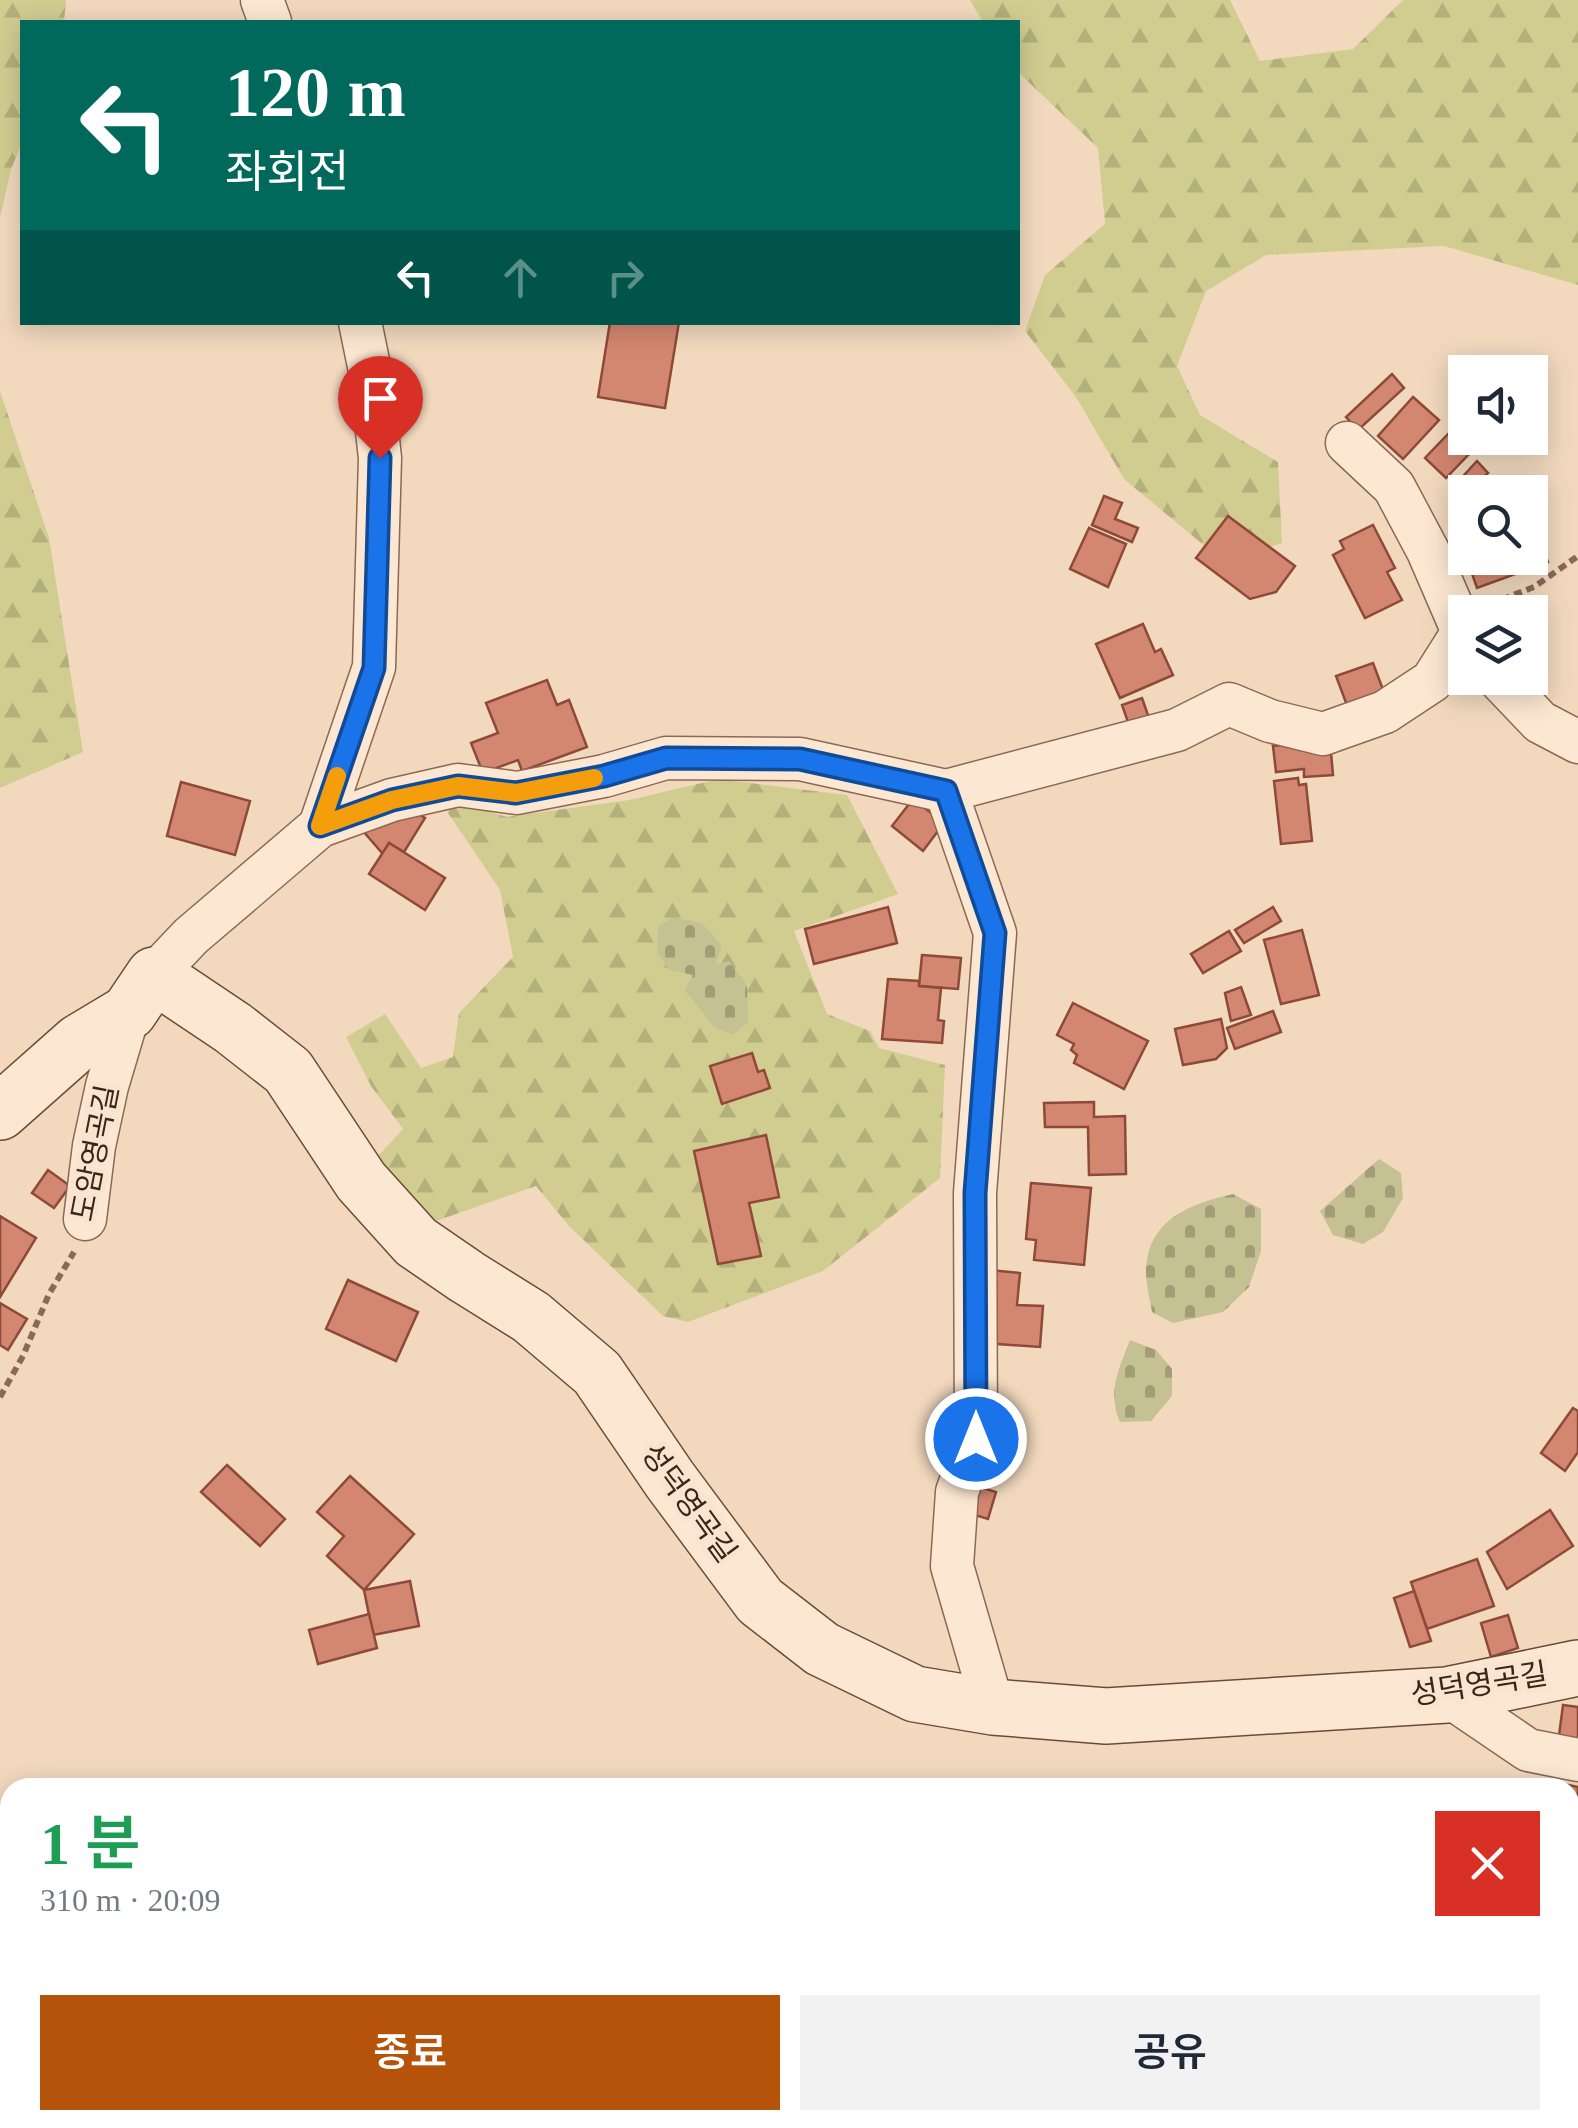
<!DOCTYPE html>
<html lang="ko">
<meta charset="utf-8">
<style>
body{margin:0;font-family:"Times New Roman","Noto Sans KR",serif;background:#f2f2f3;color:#1f2937;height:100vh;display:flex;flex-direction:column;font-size:38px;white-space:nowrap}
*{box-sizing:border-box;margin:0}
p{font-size:32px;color:#747a83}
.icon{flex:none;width:55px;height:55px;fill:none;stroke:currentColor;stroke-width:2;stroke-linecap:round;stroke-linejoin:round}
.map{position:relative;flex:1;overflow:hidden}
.panel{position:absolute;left:0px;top:1778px;width:1580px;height:352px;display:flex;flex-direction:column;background:#fff;border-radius:30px 30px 0 0;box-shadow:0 5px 25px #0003}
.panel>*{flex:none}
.hud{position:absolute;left:20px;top:20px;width:1000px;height:305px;border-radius:0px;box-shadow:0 5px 25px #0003;background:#00695c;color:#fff;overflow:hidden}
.controls{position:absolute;left:1448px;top:355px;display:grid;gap:20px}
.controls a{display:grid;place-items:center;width:100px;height:100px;border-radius:0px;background:#fff;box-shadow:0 5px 25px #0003;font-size:50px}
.pin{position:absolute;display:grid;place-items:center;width:85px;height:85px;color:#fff;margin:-102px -42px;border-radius:50% 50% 50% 0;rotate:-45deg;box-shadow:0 0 10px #0007}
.pin .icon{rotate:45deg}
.me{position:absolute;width:110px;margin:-55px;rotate:0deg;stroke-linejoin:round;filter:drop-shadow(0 0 8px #0008)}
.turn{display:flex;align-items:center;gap:35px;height:210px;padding:0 40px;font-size:45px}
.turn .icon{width:130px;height:130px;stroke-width:2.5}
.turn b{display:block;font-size:70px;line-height:85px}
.lanes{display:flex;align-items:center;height:95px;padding:0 40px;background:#0003;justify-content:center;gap:50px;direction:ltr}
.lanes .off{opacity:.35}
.round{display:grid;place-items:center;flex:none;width:105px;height:105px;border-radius:0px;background:#f2f2f3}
.headline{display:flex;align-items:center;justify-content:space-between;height:170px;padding:0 40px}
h1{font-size:60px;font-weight:600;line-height:75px;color:#1e9e55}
.cta{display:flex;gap:20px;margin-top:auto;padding:20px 40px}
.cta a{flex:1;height:115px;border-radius:0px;background:#b45309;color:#fff;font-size:40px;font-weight:600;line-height:115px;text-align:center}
.cta a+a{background:#f2f2f3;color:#1f2937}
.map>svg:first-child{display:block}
</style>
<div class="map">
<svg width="1578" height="2128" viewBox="0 0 1578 2128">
<defs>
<pattern id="farmland-furrows" width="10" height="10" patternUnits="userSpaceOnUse" patternTransform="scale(2.5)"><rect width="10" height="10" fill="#e8d3ab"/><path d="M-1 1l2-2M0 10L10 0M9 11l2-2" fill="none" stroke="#c8b593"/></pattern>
<pattern id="forest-firs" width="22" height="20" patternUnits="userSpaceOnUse" patternTransform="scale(2.5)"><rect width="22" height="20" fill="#d1cd91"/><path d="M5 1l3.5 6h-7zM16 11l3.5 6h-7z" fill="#b4b07c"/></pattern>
<pattern id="cemetery-stones" width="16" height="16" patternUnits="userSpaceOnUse" patternTransform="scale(2.5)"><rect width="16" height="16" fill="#c5c192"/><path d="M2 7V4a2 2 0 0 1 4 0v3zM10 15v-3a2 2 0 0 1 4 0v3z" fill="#a19d76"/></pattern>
</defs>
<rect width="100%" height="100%" fill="#f2d9be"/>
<path fill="url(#farmland-furrows)" d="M153,2120H622L624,2128H131Z"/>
<g fill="url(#forest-firs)">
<path d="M0,0H66L64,22H22V143L11,169L0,218Z"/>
<path d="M970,0H1230L1260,61L1353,49L1403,0H1578V285L1444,246L1266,255L1206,291L1177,366L1200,415L1278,462L1282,543L1224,562L1124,479L1076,397L1025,331L1045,275L1105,224L1098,148L1018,72V22H983Z"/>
<path d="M0,391L49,538L83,752L0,788Z"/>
<path d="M719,779L847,795L898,894L794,931L827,1014L870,1031L879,1048L945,1065L940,1178L823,1271L688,1322L663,1316L569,1226L536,1186L422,1226L370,1165L403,1129L371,1086L346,1037L385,1014L421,1068L453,1057L459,1013L513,957L500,890L448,813L454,801L507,817L629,800Z"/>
</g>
<g fill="url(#cemetery-stones)">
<path d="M674,917L702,923L722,946L716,964L729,961L747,985L748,1022L733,1035L715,1028L685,990L693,975L670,970L657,953L658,926Z"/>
<path d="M1379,1159L1401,1173L1403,1198L1383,1232L1363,1244L1333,1235L1320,1211Z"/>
<path d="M1233,1194L1261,1209V1251L1249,1287L1223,1312L1173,1323L1152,1312C1150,1299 1146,1285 1146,1272C1147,1220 1189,1204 1233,1194Z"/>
<path d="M1130,1340L1156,1350L1172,1369V1396L1151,1421L1120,1422C1107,1392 1119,1368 1130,1340Z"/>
</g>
<g fill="#d48770" stroke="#8e4a39" stroke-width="2.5">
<path d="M610,322H679L665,408L598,397Z"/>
<path d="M1392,374L1404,388L1358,430L1346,417Z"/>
<path d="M1413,397L1439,420L1403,459L1378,436Z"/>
<path d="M1450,432L1471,452L1446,478L1425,458Z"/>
<path d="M1477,461L1488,473L1465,495L1455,485Z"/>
<path d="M1104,496L1122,503L1115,519L1138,528L1132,542L1092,525Z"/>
<path d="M1530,513L1548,562L1477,588L1468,562L1478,558H1530Z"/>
<path d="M1228,516L1295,566L1276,592L1250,599L1196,558Z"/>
<path d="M1373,525L1395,568L1387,572L1402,600L1365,618L1333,555L1344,549L1340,541Z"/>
<path d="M1089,528L1126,544L1108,587L1070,569Z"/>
<path d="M1143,624L1155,652L1161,649L1173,675L1120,698L1096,644Z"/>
<path d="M1373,663L1385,695L1348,708L1336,676Z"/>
<path d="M547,680L557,705L569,700L587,747L522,771L518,760L483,773L471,743L498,733L486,703Z"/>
<path d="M1142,698L1149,718L1129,725L1122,705Z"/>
<path d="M1330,741L1333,775L1304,777V769L1276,772L1273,746Z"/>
<path d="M1298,778L1299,785L1306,784L1312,841L1281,844L1274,781Z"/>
<path d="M181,782L250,801L235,855L167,836Z"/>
<path d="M913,799L944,823L923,851L892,826Z"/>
<path d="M402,804L425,818L404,852L389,843L383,854L363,831Z"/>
<path d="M389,843L445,878L425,910L369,874Z"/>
<path d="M888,907L897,943L814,964L805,929Z"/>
<path d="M1273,907L1281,921L1244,943L1235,930Z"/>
<path d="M1302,930L1319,995L1281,1004L1264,940Z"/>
<path d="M1229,931L1241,951L1203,973L1191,954Z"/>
<path d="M922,955L961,958L958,989L919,986Z"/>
<path d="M888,979L919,981V986L941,988L938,1020L944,1021L942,1043L882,1039Z"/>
<path d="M1241,987L1251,1015L1231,1021L1225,993Z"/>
<path d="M1073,1003L1148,1041L1124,1089L1074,1063L1077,1055L1071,1050L1074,1044L1057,1035Z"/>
<path d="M1273,1011L1281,1032L1235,1049L1227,1028Z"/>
<path d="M1221,1019L1227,1048L1216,1059L1183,1065L1175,1029Z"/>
<path d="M752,1053L758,1072L764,1070L770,1088L722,1104L710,1066Z"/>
<path d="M1094,1102V1117L1125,1116L1126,1174L1089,1175L1088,1127H1045L1044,1103Z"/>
<path d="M766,1135L779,1197L749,1203L761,1256L718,1264L694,1151Z"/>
<path d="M48,1170L70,1186L54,1208L32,1193Z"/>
<path d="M1031,1183L1091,1188L1084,1265L1034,1260L1036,1240L1026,1239Z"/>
<path d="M0,1216L36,1238L0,1297Z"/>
<path d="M989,1270L1020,1273L1017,1305L1043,1306L1040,1347L984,1343Z"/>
<path d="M348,1280L418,1312L396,1361L326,1329Z"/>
<path d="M0,1303L27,1319L8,1350L0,1345Z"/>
<path d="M1573,1408L1578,1411V1452L1565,1471L1541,1453Z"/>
<path d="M227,1465L285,1519L260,1546L201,1492Z"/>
<path d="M350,1476L414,1534L364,1590L327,1556L344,1536L317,1512Z"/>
<path d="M973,1485L996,1492L988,1519L965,1512Z"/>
<path d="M1550,1510L1573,1546L1507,1589L1487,1552Z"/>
<path d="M1477,1559L1494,1606L1427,1629L1411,1582Z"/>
<path d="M410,1581L419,1626L373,1635L364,1590Z"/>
<path d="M1414,1591L1431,1641L1410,1647L1394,1598Z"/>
<path d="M369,1614L377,1648L318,1664L309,1630Z"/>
<path d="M1508,1615L1518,1648L1491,1657L1481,1623Z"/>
<path d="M1563,1705L1578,1707V1746L1558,1743Z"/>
<path d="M1466,1780L1502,1788H1464Z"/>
<path d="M1555,1782L1578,1787V1835L1570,1834V1788H1554Z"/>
<path d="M1570,2071L1578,2078V2128H1542L1533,2120H1570Z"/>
<path d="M1237,2120H1295L1296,2126L1237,2127Z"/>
<path d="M1389,2120H1419L1425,2128H1377Z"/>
<path d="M1453,2120H1464L1469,2128H1441Z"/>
</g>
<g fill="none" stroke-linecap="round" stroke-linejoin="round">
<g stroke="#8c6855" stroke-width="45">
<g id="minor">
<path d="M262,0L270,22"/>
<path d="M1347,443L1394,487L1428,551L1463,632"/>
<path d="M1498,678L1540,722L1578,742"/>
<path d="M320,826L374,667L380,458L371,376L360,322"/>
<path d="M154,975L191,936L320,826L392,800L458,785L517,793L604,776L666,758L800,759L946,791"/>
<path d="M85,1219L94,1146L107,1086L129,1012"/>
<path d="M1447,1695L1528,1750L1578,1760"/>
<path d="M993,1707L952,1566L957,1492L976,1439L975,1193L995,933L946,791L1177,730L1229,704L1270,721L1323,734L1385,712L1432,681L1463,632L1465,635"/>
<path d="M1570,1982L1575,1880"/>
<path d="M57,2128L78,2120"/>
<path d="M1367,2128L1374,2120"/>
</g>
</g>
<g stroke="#6e4938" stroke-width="58">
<path id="secondary" d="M0,1112L79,1042L129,1012L154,975L233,1028L288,1071L361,1181L416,1242L467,1277L531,1317L597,1373L670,1480L760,1601L822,1649L915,1694L993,1707L1106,1716L1447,1695L1578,1668"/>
</g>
<g stroke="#8c6855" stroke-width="6" stroke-dasharray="8 5" stroke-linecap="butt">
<path d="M1490,604L1534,587L1578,556"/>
<path d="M0,1397L23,1356L49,1294L74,1252"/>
<path d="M660,2128V2120"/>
</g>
<use href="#minor" stroke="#fce8d2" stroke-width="42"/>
<use href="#secondary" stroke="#fce8d2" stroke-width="55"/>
</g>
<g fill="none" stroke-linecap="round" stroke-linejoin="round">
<g stroke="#114b97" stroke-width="25">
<path id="route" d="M380,458L374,668L320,826L392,800L458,786L516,793L604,776L666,758L800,759L946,791L995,933L975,1193L976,1439"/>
</g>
<use href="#route" stroke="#1a73e8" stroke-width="18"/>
<path stroke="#f59e0b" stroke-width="18" d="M337,776L320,826L392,800L458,786L516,793L594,778"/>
</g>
<g text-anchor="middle" stroke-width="10" stroke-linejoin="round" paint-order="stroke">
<g font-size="30" fill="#3a241b" stroke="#f9e5cf">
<text transform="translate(95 1153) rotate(-79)" y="10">도암영곡길</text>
<text transform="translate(689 1503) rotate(54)" y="10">성덕영곡길</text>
<text transform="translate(1479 1684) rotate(-9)" y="10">성덕영곡길</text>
</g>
</g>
</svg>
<div class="controls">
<a><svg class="icon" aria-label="sound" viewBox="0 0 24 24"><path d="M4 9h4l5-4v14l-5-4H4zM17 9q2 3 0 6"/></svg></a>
<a><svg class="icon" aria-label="search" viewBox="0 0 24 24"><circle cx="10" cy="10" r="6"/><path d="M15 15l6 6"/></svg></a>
<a><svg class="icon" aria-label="layers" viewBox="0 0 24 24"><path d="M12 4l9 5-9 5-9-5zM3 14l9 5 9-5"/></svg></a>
</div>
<div class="pin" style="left:380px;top:458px;background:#d93025"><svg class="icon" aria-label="arrive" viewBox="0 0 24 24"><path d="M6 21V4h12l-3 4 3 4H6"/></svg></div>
<svg class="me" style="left:976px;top:1439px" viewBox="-20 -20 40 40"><circle r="17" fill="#1a73e8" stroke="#fff" stroke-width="3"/><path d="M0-11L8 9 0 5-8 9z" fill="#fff"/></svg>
<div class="hud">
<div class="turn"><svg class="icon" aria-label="left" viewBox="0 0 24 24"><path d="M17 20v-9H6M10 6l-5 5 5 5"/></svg><div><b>120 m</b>좌회전</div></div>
<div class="lanes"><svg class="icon" aria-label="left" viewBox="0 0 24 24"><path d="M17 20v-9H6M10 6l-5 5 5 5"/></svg><svg class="icon off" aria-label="ahead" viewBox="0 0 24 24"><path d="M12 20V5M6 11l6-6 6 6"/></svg><svg class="icon off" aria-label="right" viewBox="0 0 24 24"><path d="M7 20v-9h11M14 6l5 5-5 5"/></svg></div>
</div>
<section class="panel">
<div class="headline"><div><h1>1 분</h1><p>310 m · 20:09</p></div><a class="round" style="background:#d93025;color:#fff"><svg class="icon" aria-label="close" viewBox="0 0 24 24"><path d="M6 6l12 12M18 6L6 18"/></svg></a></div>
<div class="cta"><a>종료</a><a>공유</a></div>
</section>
</div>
